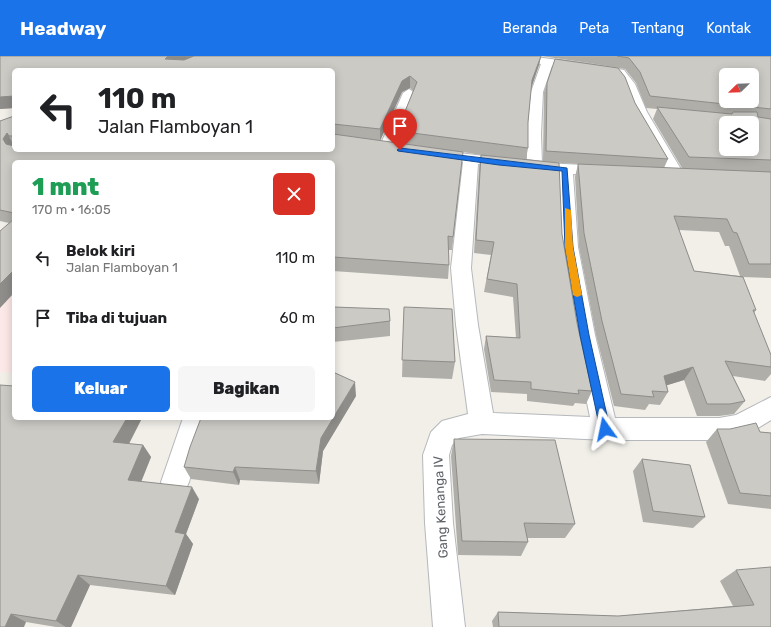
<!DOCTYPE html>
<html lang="id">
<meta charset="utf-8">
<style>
body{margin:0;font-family:Rubik,sans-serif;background:#f6f6f6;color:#202124;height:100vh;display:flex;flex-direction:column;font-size:15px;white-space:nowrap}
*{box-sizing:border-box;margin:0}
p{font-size:13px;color:#757577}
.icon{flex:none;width:22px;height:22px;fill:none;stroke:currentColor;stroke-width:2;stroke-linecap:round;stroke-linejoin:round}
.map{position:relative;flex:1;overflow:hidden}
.details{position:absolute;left:12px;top:104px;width:323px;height:260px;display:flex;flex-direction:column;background:#fff;border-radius:6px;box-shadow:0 2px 10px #0003}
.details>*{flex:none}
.hud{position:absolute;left:12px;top:12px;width:323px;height:84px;border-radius:6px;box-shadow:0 2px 10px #0003;background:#fff;color:#202124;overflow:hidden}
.needle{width:26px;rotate:247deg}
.tools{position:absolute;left:719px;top:12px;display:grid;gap:8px}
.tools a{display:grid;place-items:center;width:40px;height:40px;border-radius:6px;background:#fff;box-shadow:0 2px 10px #0003;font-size:20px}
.pin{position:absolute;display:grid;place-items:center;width:34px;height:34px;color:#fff;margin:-41px -17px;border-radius:50% 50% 50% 0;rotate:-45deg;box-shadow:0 0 4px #0007}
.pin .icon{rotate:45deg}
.me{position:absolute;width:44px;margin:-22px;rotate:348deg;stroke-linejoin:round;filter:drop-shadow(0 0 3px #0008)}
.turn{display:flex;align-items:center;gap:14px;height:84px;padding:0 20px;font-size:18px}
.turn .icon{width:52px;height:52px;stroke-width:2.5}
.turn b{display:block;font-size:28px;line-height:34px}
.round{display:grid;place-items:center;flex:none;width:42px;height:42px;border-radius:6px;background:#f6f6f6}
.head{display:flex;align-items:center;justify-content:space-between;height:68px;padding:0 20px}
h1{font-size:24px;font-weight:800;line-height:30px;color:#1e9e55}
.primary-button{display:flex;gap:8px;margin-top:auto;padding:8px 20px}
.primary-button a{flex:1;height:46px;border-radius:6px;background:#1a73e8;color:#fff;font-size:16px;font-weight:800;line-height:46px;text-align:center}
.primary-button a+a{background:#f6f6f6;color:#202124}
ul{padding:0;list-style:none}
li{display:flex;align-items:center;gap:12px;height:60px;padding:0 20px}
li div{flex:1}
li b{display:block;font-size:15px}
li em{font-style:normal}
header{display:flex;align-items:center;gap:24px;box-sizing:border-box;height:56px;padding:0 20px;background:#1a73e8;color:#fff}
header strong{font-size:19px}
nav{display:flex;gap:22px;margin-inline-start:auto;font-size:14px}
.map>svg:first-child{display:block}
</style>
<header>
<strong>Headway</strong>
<nav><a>Beranda</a><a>Peta</a><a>Tentang</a><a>Kontak</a></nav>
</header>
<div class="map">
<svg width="771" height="571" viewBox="0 0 771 571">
<rect width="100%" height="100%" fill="#f1efe8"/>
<path fill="#fce8e6" d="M14,180V317L0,316V184Z"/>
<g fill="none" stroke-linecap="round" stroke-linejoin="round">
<g stroke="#b5b8bc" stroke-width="2">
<g id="street">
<path d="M495,0H528L589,8L624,14L635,28L647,56L685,120L683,123H671L669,120L633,56L623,29L616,20L552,10L543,36L541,78L542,107L606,110L611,112L614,115L611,118L606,120L573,118L578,191L595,279L615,362H719L736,359L771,341V364L750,377L719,384H605L482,378L459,382L452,389L449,399L453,467L465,571H433L425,467L423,399L431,376L442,365L468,358L456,269L451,212L463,106L428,101L426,98L428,95L433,94L527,105V78L531,36L541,8L501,3ZM478,108L557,117L560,191L573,279L590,361L493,357L478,269L471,212Z"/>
<path d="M409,33L415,37L393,92L391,95H381L379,92L403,37Z"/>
<path d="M183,362H207L189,426L185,435L175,439L165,435L161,426Z"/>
</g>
</g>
<use href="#street" fill="#fff" fill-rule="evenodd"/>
</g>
<g fill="#afaea9" fill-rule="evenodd">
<path d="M0,0H771V222L743,221L756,254L754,257L771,299V318L765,325L733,320L745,345L734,358L719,360H697L684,324L667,329L668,336L660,349L649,348L645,354L614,350L596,279L579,191L575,121L578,108L547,106L562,178L577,267L592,335L586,348L575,347L573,350L527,345V338L491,336L484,293L486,280L516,282L513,241L484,236L491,199L474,197L479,111L481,99L463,96L452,194H448L449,209L448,223L333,215V106H14V237L9,167L0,165V65L14,60V90L35,95H39L35,94H307V95H316L333,94V14H14V52L0,53ZM541,0L589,7L625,13L636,27L646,52L657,53L653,63L682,112H664L668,103L635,47L547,27L544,36L543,105L526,103L528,92V66L531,31L539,9ZM410,32L413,35L397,75V87L380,85L402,36ZM679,174L719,176L725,190H729L740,220L694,215Z"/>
<path d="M333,251L390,265V280L333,286Z"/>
<path d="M404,251L455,306L452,323L402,321Z"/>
<path d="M356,340L323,395L319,428L240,424L239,429L191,423L184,411Z"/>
<path d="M14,362H142L129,388L143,389L151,401L141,426L199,443L186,478L193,488L175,539L90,529L71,571H56L26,566L0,571Z"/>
<path d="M717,373L771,377V453L728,448L706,386Z"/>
<path d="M454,383L575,468L565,482H527L528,486L521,500L458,499L451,400Z"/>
<path d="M642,403L705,461L693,472L643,466L633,415Z"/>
<path d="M736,514L771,571H493L492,565L498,556L618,560L733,550L720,525Z"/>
</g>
<g fill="#8f8d8a">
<path d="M168,0H196L171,11L165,3Z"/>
<path d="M541,0L539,9L530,36L532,24Z"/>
<path d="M410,20V32L402,36L380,85V73L402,25Z"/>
<path d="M14,40V52L0,53V41Z"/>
<path d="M7,77L14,90L10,95L3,83Z"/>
<path d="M14,214V237L0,252V228Z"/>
<path d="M693,311L684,324L655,333L664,320Z"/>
<path d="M355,326L356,340L323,395L319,428L316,415L321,382Z"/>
<path d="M127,362H142L123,399L113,386Z"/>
<path d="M143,389L151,401L137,436L128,424Z"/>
<path d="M235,411L240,424L239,429L233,416Z"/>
<path d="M192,431L199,443L186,478L193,488L175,539L166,530L175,476Z"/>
<path d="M78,519L90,529L71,571H66L56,565Z"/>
<path d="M11,558L26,566L24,571H5Z"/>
</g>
<g fill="#cccac5" stroke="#8f8d8a" fill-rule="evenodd">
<path d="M0,0H168L165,3L184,4L194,0H541L532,24L528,66V92L397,75L417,26L410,20L402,25L380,73L333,68V14H14V40L0,41Z"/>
<path d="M617,0H771V53L650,40L640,16L629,2ZM726,19H752V45H726Z"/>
<path d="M555,3L618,12L625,21L635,47L668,103L546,95L547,27Z"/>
<path d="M657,51L732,58L733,56H757L758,61L771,63V104L689,101ZM726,67H752V93H726Z"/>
<path d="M14,60V80H9L7,77L3,83L6,88L14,90V94H31L35,95L65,94H299L298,95H316V94H333V78L463,96L453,181L448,180L449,209L333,201V106H14V157L0,154V65Z"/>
<path d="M481,99L559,107L562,178L577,267L592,335L578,334L579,338L531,333V326L494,324L486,280L520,282L517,228L487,223L494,186L476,184Z"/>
<path d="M578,108L771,116V208H749L737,177L733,176L727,163L674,160L694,215L743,221L756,254H753L771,299V311L725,305L745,345L730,348H707L693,311L664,320L668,336L652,335L654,341L621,338L602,265L584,177Z"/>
<path d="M14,163V214L0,228V175Z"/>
<path d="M333,251L389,253L390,265L333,272Z"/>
<path d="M404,251L452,253L455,306L402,304Z"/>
<path d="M333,316L355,326L321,382L316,415L235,411L233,416L184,411L190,391L201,362H333Z"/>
<path d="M0,329L14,330V362H127L113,386L143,389L128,424L192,431L175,476L185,478L166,530L78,519L56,565L11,558L5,571H0Z"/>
<path d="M756,367L760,376L771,377V440L740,437L717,373H730Z"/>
<path d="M454,383L555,384L575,468L524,467L528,486L462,485Z"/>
<path d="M642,403L690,409L705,461L653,455Z"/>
<path d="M771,511V571H499L498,556L618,560L754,549L736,514Z"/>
</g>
<path fill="#1a73e8" stroke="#114b97" d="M400,92L567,112L573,191L589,279L610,373L609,376H601L600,373L580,279L565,191L562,115L499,109L398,95L397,94Z"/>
<path fill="#f59e0b" d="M565,152L571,154L573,191L582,239L577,241L573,239L565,191Z"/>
<g text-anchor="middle" stroke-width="3.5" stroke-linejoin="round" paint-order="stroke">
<g font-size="13" fill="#5f6368" stroke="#fff">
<text transform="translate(440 451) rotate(-93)" y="5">Gang Kenanga IV</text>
</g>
</g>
</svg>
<div class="tools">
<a><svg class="needle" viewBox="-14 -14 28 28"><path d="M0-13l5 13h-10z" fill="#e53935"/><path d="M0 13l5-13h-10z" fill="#757577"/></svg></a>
<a><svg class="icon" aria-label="layers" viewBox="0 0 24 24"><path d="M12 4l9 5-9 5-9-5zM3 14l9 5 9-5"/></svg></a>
</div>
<div class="pin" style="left:400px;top:94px;background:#d93025"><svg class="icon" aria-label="arrive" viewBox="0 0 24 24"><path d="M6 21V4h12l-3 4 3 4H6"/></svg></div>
<svg class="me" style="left:605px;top:373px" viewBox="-20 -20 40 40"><path d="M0-17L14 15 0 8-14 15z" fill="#1a73e8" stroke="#fff" stroke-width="4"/></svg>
<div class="hud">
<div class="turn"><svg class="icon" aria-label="left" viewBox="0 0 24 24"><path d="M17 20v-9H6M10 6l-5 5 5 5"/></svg><div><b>110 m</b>Jalan Flamboyan 1</div></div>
</div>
<section class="details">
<div class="head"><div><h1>1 mnt</h1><p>170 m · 16:05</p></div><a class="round" style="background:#d93025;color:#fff"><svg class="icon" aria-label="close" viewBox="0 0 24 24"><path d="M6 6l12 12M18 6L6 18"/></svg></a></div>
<ul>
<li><svg class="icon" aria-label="left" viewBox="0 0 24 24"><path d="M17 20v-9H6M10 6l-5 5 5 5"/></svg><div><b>Belok kiri</b><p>Jalan Flamboyan 1</p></div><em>110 m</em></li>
<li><svg class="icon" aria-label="arrive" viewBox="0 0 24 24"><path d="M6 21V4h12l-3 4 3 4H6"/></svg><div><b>Tiba di tujuan</b></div><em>60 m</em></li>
</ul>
<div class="primary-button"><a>Keluar</a><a>Bagikan</a></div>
</section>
</div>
